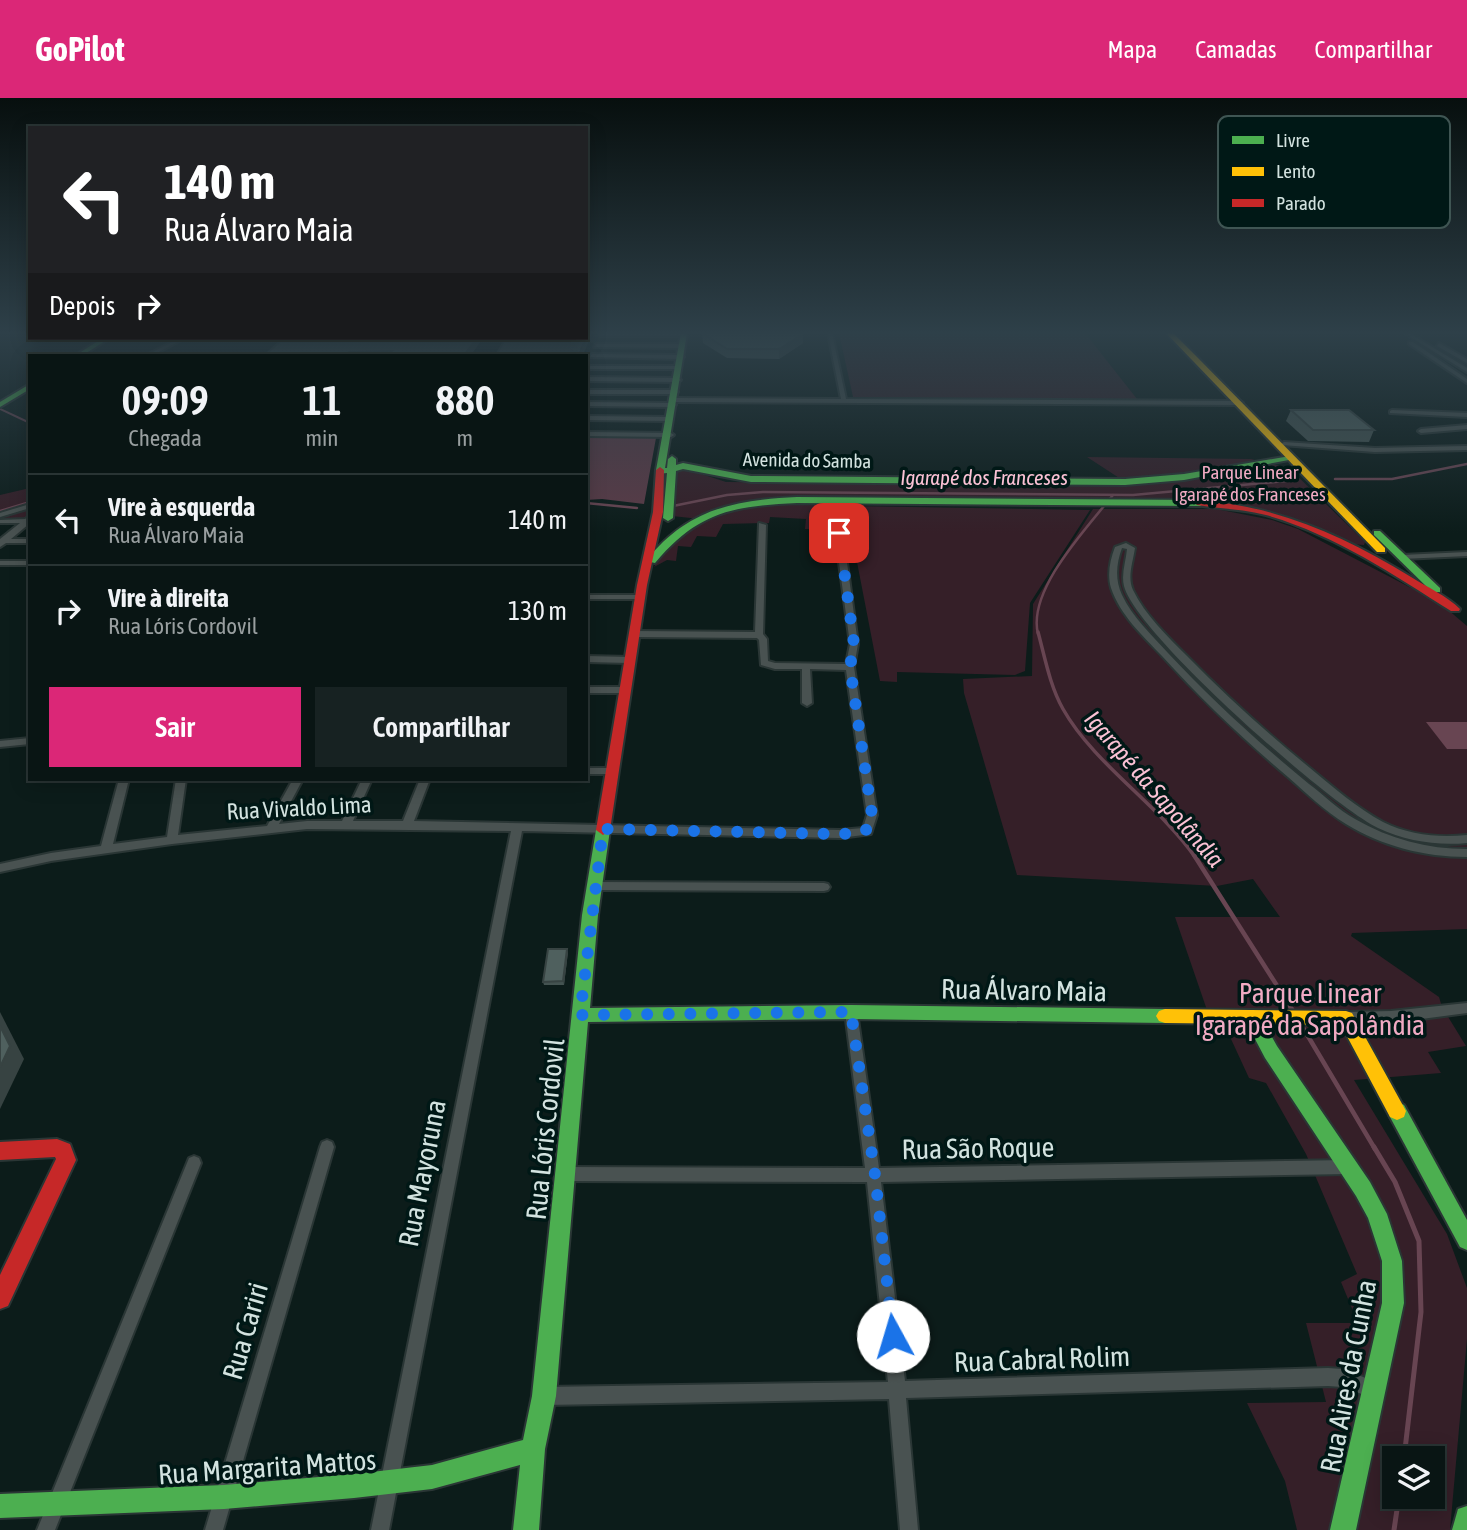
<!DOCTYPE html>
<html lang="pt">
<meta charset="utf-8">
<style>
body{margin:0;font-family:"Asap Condensed",sans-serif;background:#172222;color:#f1f3f6;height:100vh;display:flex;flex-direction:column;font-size:26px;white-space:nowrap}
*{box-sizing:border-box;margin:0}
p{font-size:23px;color:#999fa0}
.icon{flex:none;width:38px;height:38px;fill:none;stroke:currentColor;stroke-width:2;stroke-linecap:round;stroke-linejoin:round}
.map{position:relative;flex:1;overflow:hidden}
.sheet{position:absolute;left:28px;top:256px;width:560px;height:427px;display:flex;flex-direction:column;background:#091514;border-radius:0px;box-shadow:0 4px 18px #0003,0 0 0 2px #293434}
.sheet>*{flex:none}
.top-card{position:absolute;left:28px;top:28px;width:560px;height:214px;border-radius:0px;box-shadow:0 4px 18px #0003,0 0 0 2px #293434;background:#202124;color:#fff;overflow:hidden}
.fabs{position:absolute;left:1382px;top:1348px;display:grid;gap:14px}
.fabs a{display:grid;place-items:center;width:63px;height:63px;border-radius:0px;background:#091514;box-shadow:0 4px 18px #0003,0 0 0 2px #293434;font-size:35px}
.pin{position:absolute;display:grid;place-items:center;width:60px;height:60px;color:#fff;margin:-30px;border-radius:14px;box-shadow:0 4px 10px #0006}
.me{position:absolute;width:77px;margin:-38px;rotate:354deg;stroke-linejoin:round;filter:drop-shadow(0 0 5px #0008)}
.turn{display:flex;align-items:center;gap:24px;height:147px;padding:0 21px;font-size:32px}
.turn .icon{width:91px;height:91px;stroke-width:2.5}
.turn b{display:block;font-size:49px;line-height:60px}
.then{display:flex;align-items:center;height:66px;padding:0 21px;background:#0003;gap:14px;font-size:26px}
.eta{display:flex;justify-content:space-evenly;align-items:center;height:119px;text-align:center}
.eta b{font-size:42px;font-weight:600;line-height:49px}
.cta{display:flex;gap:14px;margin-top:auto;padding:14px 21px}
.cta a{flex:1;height:80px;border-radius:0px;background:#db2777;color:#fff;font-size:28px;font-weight:600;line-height:80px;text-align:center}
.cta a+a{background:#172222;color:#f1f3f6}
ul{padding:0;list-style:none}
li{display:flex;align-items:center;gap:21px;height:91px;padding:0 21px;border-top:2px solid #293434}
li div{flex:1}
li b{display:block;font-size:26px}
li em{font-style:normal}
header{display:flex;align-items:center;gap:42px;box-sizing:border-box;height:98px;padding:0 35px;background:#db2777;color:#fff}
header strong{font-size:33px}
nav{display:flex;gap:38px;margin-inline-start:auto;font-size:24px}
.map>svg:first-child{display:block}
</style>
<header>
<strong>GoPilot</strong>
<nav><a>Mapa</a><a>Camadas</a><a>Compartilhar</a></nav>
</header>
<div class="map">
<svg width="1467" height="1432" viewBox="0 0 1467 1432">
<rect width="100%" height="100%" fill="#0c1c1a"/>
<g fill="#351f28" fill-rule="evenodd">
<path d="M839,235H1085L1137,301L853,299Z"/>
<path d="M1087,359L1251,361L1289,370L1365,444L1364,447C1345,447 1330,433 1313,427C1282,415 1251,408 1218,402L845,400L847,408L1090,412L1030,505L1025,573L1015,577L897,574V584L880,583L851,433L805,431L806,421L770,419L769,425L723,426L716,439L697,438L691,449L678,448L676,463L667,462L654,469L673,443L700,421L672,418L677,371H686L726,384L1130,387Z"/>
<path d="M30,390V419L23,424L0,425V397Z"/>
<path d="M1093,411H1216L1272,422L1298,431L1440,505L1467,528V831L1352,835L1351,838L1439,899L1442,909L1466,948L1428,954L1441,975L1354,982L1447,1136L1467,1190V1241L1450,1432H1297L1285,1383L1247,1305L1326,1304L1306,1225H1358L1341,1184L1357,1176L1306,1056L1266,985L1249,980L1219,915H1208L1175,819H1280L1253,781L1217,788L1017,777L964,595L963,581L1032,578L1033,506ZM1395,1360H1433V1398H1395Z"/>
</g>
<path fill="#5b3b47" d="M586,340H656L644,406L602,401L586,402Z"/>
<path fill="#684552" d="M1426,624H1467V651H1447Z"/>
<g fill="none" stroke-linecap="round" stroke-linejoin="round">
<path stroke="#684552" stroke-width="2" d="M0,311L30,325"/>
<g stroke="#684552" stroke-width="2.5">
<path d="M1335,381H1392L1467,366"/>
<path d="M586,405L637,410"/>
<path d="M673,408L727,397L763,394L1133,397L1296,382"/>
<path d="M0,413L30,404"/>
<path d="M1038,536C1027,492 1087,430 1113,397"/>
</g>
<path stroke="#684552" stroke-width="3.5" d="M1038,534C1045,560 1050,588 1063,611C1094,666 1159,707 1195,759"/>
<g stroke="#684552" stroke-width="4.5">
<path d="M1194,757L1295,916"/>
<path d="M1299,923L1375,1051"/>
</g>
<g stroke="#684552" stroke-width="5">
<path d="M1374,1049L1395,1084L1419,1143L1421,1214L1404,1360"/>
<path d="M1394,1432L1399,1398"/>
</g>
<g stroke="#2a3635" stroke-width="4">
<g id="street">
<path d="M828,235H832L846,301L1240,303L1243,305L1240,307L674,304L671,302L674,300L841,301Z"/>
<path d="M1404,235H1409L1467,270V274Z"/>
<path d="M601,236H683L685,237L683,238H599Z"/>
<path d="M180,240H185L153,257H147Z"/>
<path d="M1409,244H1413L1467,281V285L1409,246Z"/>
<path d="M1439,245L1467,261V265L1437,248Z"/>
<path d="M596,246H682L685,248L682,250L594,249Z"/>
<path d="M592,256L681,257L684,259L681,261L590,259Z"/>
<path d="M679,268L681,271H586L587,268Z"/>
<path d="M586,279L678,280L681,282L678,284L586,283Z"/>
<path d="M586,292H675L678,294L675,296H586Z"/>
<path d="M586,304L673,305L676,307L673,309L586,308Z"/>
<path d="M1392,312L1467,315V319L1390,315V313Z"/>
<path d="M586,318L670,319L673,321L670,323L586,322Z"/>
<path d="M1467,327V331L1421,335L1418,333L1421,331Z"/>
<path d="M586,334L671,335L674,337L671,339L586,338Z"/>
<path d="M1284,344L1375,350L1467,348V352L1375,354L1282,347L1281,346Z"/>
<path d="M30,406V410L0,419V415Z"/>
<path d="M30,418V425L11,441H30V445H6L0,449V441L20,425H0V422L25,421Z"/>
<path d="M759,425L766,427L763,536L767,541L768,563L775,565L846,566L850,546L835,435L839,433L843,435L858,546L854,569L877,717L871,736L840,740L522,733L389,1432H371L511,733L307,731L172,746L51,763L0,774V766L51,755L101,748L119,681H129L113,746L167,739L176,681H186L178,737L267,728L293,681H303L279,726L307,723H342L362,681H372L353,723H403L420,681H430L414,723L840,732L863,730L867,717L846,572L810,571L812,605L807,608L802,605V571H775L761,567L759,542L757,540L634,539L630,536L634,533L755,534Z"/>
<path d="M1126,445L1135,450C1133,464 1127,479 1133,492C1145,517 1168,539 1187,558C1226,598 1267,635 1310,670C1333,689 1357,710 1383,724C1409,737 1439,740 1467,737V745C1437,748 1406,743 1378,730C1330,707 1136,536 1124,488C1121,476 1126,463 1127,451L1122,450C1116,466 1115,482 1122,497C1132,519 1152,537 1168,555C1212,602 1259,645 1309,686C1324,697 1338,712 1355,721C1390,741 1427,751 1467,751V759C1424,759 1382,748 1346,726C1325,713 1306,695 1288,679C1243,641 1201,601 1162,558C1143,538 1120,517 1111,490C1107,476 1110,462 1115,449Z"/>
<path d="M1467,454V458L1402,461L1398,459L1402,457Z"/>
<rect x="0" y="463" width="30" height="4"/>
<path d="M586,497H640L644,499L640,501H586Z"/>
<path d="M586,558L630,559L634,562L630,565L586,564Z"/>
<path d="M586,589H625L630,592L625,595H586Z"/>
<path d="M30,640V646L0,649V643Z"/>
<path d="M586,670H612L617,673L612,676H586Z"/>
<path d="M595,784L824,785L828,786L830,789L828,792L824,793L595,792L591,791L589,788L591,785Z"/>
<path d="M1467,905V915L1391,925L1346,926L1341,924L1340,920L1341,916L1346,914L1391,913Z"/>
<path d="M851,908L856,910L857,914L879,1070L1349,1062L1354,1064L1356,1069L1354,1074L1349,1076L881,1084L905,1283L1328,1270L1342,1271L1379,1285L1382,1291L1379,1297L1373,1300L1342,1289L1328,1288L906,1300L918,1432H900L889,1301L544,1307L538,1304L535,1298L538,1292L544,1289L888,1284L867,1084L564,1083L559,1081L557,1076L559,1071L564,1069L865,1070L845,914L846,910Z"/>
<path d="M327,1042L332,1044L334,1049L223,1432H205L320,1049L322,1044Z"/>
<path d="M194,1058L199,1060L201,1065L55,1432H37L187,1065L189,1060Z"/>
</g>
</g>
<g stroke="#2a3635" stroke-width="4">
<g id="fast">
<path d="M681,235H687L665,370H667L668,361L672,358L676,361V367L683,365L751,378L1125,381L1184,376L1290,358L1294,361L1184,382L1125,387L751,384L683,371L676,373L673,420L668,423L663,420L667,375L657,376L656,372Z"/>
<path d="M103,240H110L83,257H76Z"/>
<path d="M30,286V291L0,309V304Z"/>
<path d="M797,399L1200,402L1205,405L1200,408L797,405C732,408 698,414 655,465L646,463C687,411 734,402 797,399Z"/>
<path d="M1374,433H1380L1440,490V494H1432L1374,437Z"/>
<path d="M603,727L610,732L598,817L590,910L851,907L1165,911L1171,913L1174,918L1171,923L1165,925L851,921L588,924L556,1298L545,1351L539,1432H513L520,1367L432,1391L354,1400L224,1411L0,1420V1396L224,1387L354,1376L432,1367L523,1342L532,1298L582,817L596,732Z"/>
<path d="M1252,912L1258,914L1277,948L1370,1084L1387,1116L1402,1163L1404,1205L1356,1432H1330L1382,1205V1163L1368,1120L1356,1098L1265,960L1246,924L1243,919L1246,914Z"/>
<path d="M1397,1004L1404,1007L1467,1122V1152L1460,1149L1390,1019L1388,1013L1390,1007Z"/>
<path d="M1467,1408V1432H1452L1458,1411Z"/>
</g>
</g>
<g stroke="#2a3635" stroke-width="4">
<g id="slow">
<path d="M1166,235H1173L1198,260L1385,450V454H1377Z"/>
<path d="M1165,911L1346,913L1352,915L1406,1013L1404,1019L1397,1022L1390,1019L1341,927L1165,925L1159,923L1156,918L1159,913Z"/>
</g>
</g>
<g stroke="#2a3635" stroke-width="4">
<g id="jam">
<path d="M660,369L664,372L663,414L647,487L610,732L603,737L596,732L637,487L653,414L656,372Z"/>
<path d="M1200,402C1279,409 1343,437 1411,479C1427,489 1447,498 1460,511L1459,513H1451C1393,476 1333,436 1266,417C1243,411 1220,411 1197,407L1195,405Z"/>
<path d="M57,1041L70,1046L76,1062L8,1208L0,1211V1177L56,1061L55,1059L0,1062V1044Z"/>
</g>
</g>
<use href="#street" fill="#495251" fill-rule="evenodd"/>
<use href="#fast" fill="#4caf50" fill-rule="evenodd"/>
<use href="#slow" fill="#ffc107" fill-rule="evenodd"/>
<use href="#jam" fill="#c62828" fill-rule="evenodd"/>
</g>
<g fill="#445351">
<path d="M702,235L803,236V245L779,261L727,260L703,245Z"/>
<path d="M284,240L471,257H265Z"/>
<path d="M1291,312L1374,332L1369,344L1308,343L1286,323Z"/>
<path d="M568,854L564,887H544L543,884Z"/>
</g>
<g fill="#374342">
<path d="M588,235H592L583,257H579Z"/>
<path d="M803,236V245L779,261V251Z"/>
<path d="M477,240H483L471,257H464Z"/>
<path d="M567,851L568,854L564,887L563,883Z"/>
<path d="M0,914L24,961L0,1011Z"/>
</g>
<g fill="#4f605e" stroke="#374342" stroke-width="2">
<path d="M702,235H802L803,236L779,251H727Z"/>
<path d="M284,240H477L464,257H388L392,253L349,254L346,257H265Z"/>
<path d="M506,240H586L579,257H496Z"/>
<path d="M1291,312H1349L1374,332H1313Z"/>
<path d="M548,851H567L563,883L543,884Z"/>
<path d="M0,928L10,948L0,969Z"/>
</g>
<linearGradient id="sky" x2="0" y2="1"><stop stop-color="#070f0e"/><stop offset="0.54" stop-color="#2e4049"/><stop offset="1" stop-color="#2e4049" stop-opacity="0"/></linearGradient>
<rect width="1467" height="435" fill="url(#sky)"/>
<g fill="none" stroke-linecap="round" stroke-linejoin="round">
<path stroke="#1a73e8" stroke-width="12" stroke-dasharray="0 21.6" d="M839,435L854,546L850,569L872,717L870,730L858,735L840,736L603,731L580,917L851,914L875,1077L893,1238"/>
</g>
<g text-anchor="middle" stroke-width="7" stroke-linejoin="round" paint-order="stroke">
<g font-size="19" fill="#d3e3e0" stroke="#001816">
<text transform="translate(807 362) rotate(1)" y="7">Avenida do Samba</text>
</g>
<g font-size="19" fill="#f0aac3" stroke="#001816">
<text x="1250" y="381">Parque Linear<tspan x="1250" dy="22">Igarapé dos Franceses</tspan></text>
</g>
<g font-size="21" font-style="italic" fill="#fbc2d5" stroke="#001816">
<text x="984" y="387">Igarapé dos Franceses</text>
</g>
<g font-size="23" fill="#d3e3e0" stroke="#001816">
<text transform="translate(299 710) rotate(-3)" y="8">Rua Vivaldo Lima</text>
</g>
<g font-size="24" font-style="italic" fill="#fbc2d5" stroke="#001816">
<text transform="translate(1154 691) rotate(49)" y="8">Igarapé da Sapolândia</text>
</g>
<g font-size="28" fill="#d3e3e0" stroke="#001816">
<text transform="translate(1024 892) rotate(1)" y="10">Rua Álvaro Maia</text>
<text transform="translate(545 1031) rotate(-84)" y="10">Rua Lóris Cordovil</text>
<text transform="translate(978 1050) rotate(-1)" y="10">Rua São Roque</text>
<text transform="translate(422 1075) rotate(-79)" y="10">Rua Mayoruna</text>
<text transform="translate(245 1233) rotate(-74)" y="10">Rua Cariri</text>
<text transform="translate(1042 1261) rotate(-2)" y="10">Rua Cabral Rolim</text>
<text transform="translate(1348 1278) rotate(-79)" y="10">Rua Aires da Cunha</text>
<text transform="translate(267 1369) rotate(-4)" y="10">Rua Margarita Mattos</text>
</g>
<g font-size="28" fill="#f0aac3" stroke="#001816">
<text x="1310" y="905">Parque Linear<tspan x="1310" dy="32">Igarapé da Sapolândia</tspan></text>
</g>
</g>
<rect x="1218" y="18" width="232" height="112" rx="10" fill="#001816" stroke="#3f5553" stroke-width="2"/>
<rect x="1232" y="38" width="32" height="8" fill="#4caf50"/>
<rect x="1232" y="69" width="32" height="9" fill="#ffc107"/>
<rect x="1232" y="101" width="32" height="8" fill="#c62828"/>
<g font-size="19" fill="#d3e3e0">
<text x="1276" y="49">Livre</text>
<text x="1276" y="80">Lento</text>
<text x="1276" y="112">Parado</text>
</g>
</svg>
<div class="fabs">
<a><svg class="icon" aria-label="layers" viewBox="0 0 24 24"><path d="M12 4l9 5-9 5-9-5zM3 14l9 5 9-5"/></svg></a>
</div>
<div class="pin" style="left:839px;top:435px;background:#d93025"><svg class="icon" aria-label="arrive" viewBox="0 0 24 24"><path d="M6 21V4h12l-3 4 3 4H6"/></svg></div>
<svg class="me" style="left:893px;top:1238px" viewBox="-20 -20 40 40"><circle r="19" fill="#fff"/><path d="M0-13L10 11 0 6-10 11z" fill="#1a73e8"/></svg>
<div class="top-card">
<div class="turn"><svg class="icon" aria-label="left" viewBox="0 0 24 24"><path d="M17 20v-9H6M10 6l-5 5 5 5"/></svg><div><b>140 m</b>Rua Álvaro Maia</div></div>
<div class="then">Depois<svg class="icon" aria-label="right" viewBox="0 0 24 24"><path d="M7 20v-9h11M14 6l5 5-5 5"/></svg></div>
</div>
<section class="sheet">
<div class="eta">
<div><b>09:09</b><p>Chegada</p></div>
<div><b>11</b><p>min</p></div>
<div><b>880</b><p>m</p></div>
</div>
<ul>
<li><svg class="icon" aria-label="left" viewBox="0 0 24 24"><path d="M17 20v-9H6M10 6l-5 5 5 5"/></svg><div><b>Vire à esquerda</b><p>Rua Álvaro Maia</p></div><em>140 m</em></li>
<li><svg class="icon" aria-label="right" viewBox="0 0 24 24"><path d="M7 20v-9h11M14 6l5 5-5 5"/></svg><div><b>Vire à direita</b><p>Rua Lóris Cordovil</p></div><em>130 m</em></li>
</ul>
<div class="cta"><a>Sair</a><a>Compartilhar</a></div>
</section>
</div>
